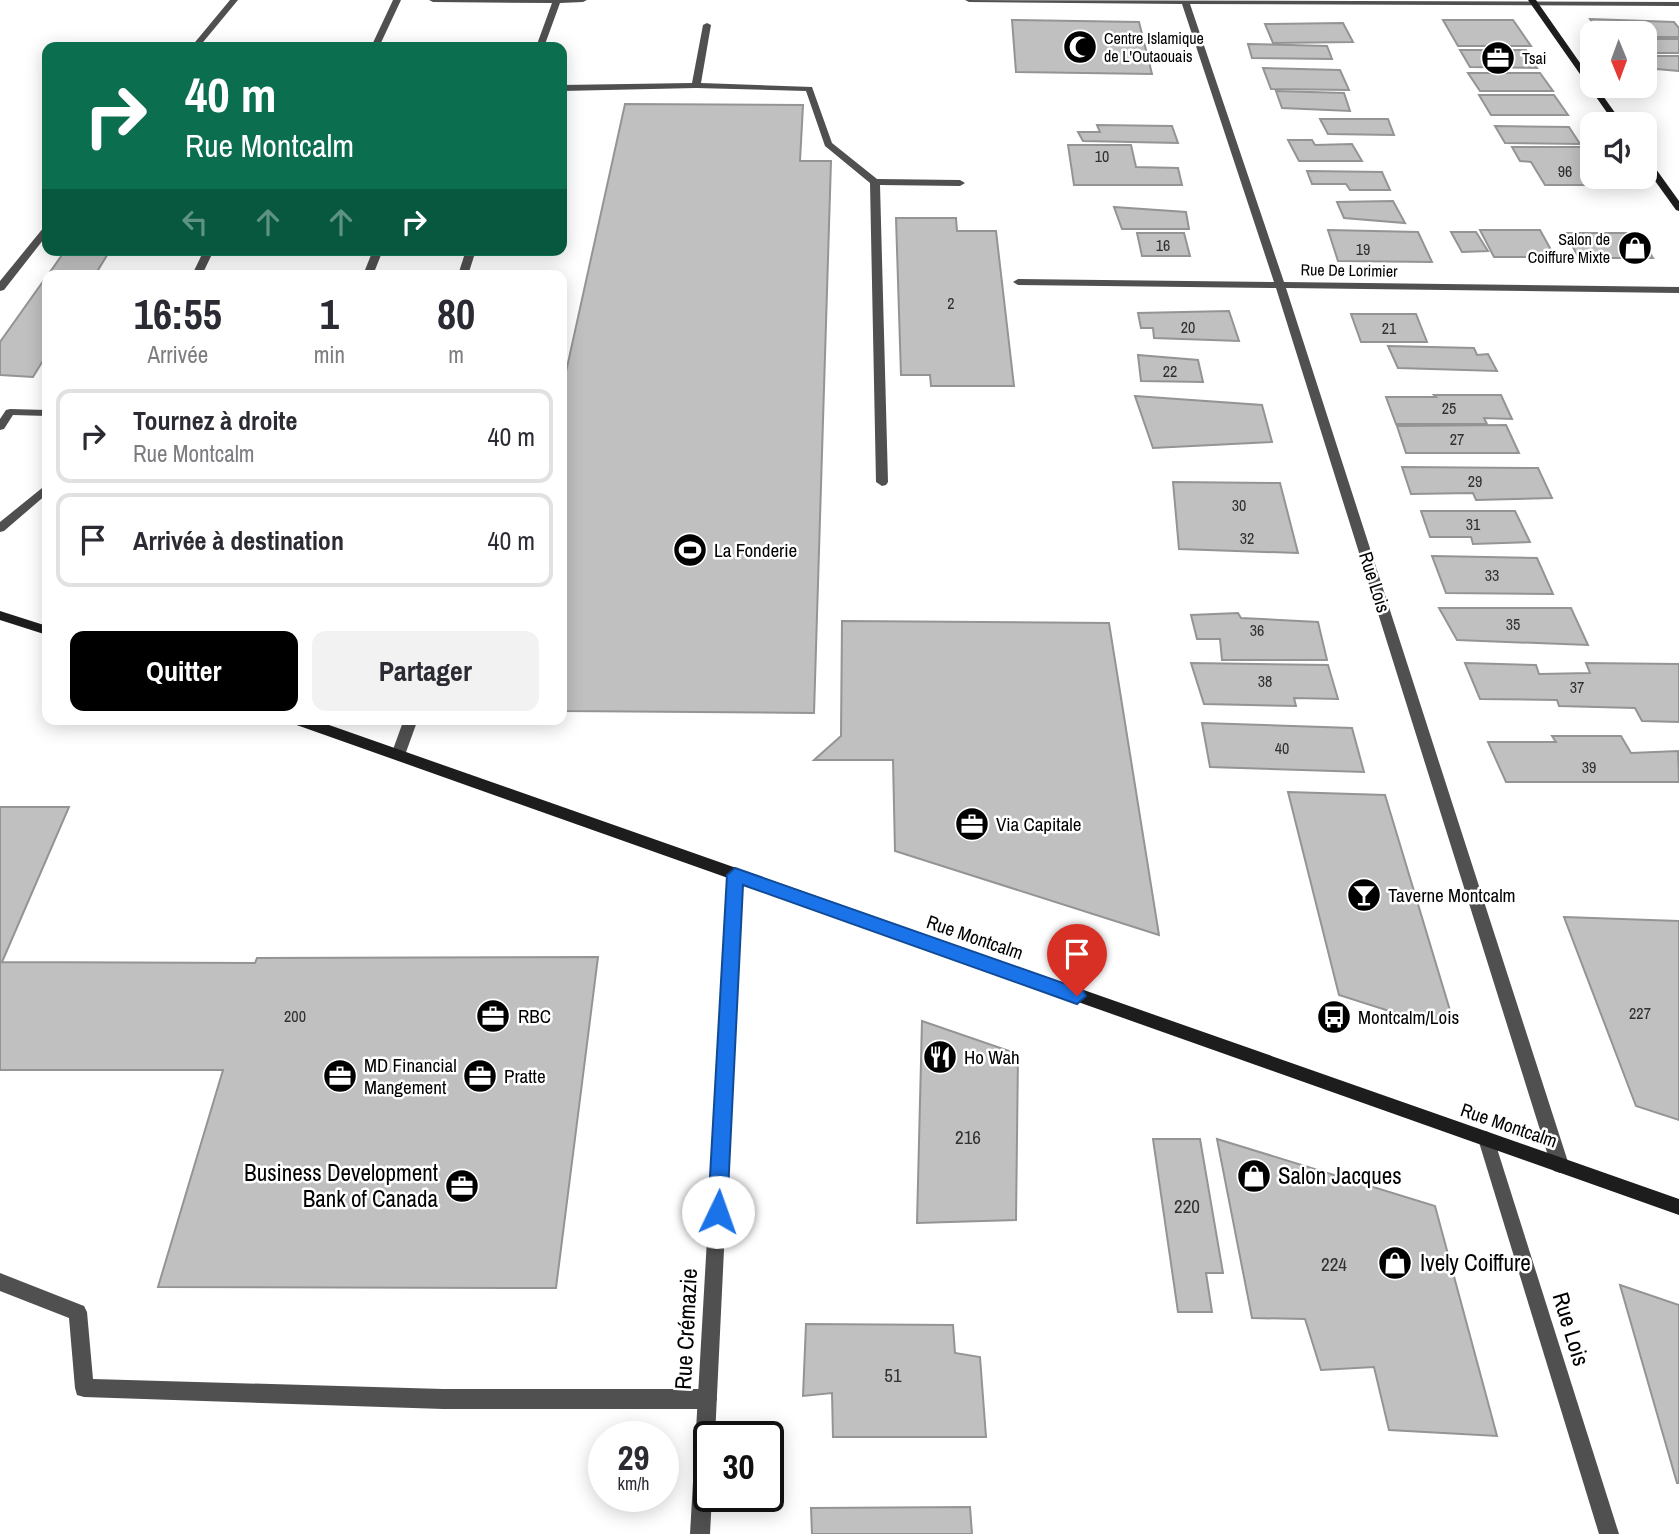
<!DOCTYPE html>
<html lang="fr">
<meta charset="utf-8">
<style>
body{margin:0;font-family:"Archivo Narrow",sans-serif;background:#f2f2f3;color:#2b2b33;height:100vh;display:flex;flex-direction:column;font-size:26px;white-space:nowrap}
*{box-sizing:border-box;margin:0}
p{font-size:23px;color:#7c7c81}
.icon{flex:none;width:38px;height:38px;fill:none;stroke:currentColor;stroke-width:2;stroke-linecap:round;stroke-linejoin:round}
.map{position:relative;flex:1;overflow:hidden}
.panel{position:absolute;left:42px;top:270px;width:525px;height:455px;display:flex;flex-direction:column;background:#fff;border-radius:14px;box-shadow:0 4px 18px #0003}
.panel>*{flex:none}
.banner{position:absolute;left:42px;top:42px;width:525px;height:214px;border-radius:14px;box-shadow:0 4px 18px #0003;background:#0b6e4f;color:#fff;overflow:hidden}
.needle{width:46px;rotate:179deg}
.controls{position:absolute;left:1580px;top:21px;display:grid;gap:14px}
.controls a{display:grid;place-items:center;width:77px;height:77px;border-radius:14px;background:#fff;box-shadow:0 4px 18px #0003;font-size:35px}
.speed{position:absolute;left:588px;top:1421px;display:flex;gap:14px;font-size:35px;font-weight:700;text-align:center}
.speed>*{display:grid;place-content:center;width:91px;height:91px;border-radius:50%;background:#fff;box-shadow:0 4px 18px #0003;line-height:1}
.speed small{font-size:18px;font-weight:400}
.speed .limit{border:4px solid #111;border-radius:10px;background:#fff;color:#111}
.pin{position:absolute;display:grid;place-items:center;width:60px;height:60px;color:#fff;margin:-72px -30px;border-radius:50% 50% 50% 0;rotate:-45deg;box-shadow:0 0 7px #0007}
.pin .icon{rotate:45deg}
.me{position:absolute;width:77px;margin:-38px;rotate:3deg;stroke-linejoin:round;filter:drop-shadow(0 0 5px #0008)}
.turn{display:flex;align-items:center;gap:24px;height:147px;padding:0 28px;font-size:32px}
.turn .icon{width:91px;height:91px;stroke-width:2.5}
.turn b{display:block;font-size:49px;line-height:60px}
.lanes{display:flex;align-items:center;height:66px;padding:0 28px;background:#0003;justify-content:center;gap:35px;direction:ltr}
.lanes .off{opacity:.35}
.eta{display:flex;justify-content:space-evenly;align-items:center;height:119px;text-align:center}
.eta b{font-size:42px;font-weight:800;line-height:49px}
.primary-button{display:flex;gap:14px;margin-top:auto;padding:14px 28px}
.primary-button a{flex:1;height:80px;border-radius:14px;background:#000;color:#fff;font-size:28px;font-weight:800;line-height:80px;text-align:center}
.primary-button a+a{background:#f2f2f3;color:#2b2b33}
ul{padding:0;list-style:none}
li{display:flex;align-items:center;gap:21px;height:94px;margin:0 14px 10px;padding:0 14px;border:4px solid #e1e1e2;border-radius:14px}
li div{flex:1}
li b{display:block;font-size:26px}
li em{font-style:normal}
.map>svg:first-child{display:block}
</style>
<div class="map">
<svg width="1679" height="1534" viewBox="0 0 1679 1534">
<rect width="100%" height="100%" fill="#fff"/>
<g fill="#c0c0c0" stroke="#949494" stroke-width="2">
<path d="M1590,19L1674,22L1679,28V37H1645V33L1598,31Z"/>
<path d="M1012,20L1139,22L1152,74L1016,72Z"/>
<path d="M1443,20H1513L1531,46H1458Z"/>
<path d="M1343,23L1353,42L1273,43L1265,24Z"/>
<path d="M1647,39H1679V53H1645V42H1650Z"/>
<path d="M1248,44L1327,46L1332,59L1252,58Z"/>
<path d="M1460,50H1526L1537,68L1470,67Z"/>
<path d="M1645,56H1679V71L1645,68Z"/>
<path d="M1263,68L1340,70L1349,90L1271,89Z"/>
<path d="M1468,73H1540L1553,91H1480Z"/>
<path d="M1276,91L1344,93L1350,111L1282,108Z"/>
<path d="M1479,95H1554L1568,115H1491Z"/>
<path d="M625,104L803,105L800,161H831L814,713L562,711V390Z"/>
<path d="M1320,119H1388L1394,135L1328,134Z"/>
<path d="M1097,125L1172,126L1178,143L1083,141L1078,132H1100Z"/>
<path d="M1495,126L1569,127L1580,144L1505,143Z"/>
<path d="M1288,140H1312L1315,145L1352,144L1362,161H1299Z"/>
<path d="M1068,145H1131L1136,167L1178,168L1182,185H1074Z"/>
<path d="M1512,147H1582L1592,165V177H1600L1606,185H1545L1531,162L1520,161Z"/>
<path d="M1307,171L1382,172L1390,190H1350L1346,184H1312Z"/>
<path d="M1393,201L1405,223L1344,218L1337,202Z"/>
<path d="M1114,207L1186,212L1189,229H1122Z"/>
<path d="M896,218H956L957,231H996L1014,386H931L930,375H901Z"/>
<path d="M1328,230L1418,232L1432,262L1338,261Z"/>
<path d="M1480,230H1540L1555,257H1494Z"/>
<path d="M1451,232H1476L1488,251L1462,252Z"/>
<path d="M1137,233H1184L1190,256H1142Z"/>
<path d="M1565,233H1637L1653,258H1579Z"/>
<path d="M64,252H109L95,275H48Z"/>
<path d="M47,276V354L33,377L0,375V342Z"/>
<path d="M1229,311L1239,341L1154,338L1153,328H1141L1138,313Z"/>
<path d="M1351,314H1416L1427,342H1361Z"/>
<path d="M1388,346L1474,348L1477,355L1488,354L1497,371L1398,368Z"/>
<path d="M1138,355L1198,360L1203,382L1141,381Z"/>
<path d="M1434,395H1501L1512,419L1484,418L1487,424H1396L1386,397H1436Z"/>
<path d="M1135,396L1262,405L1272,442L1153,448Z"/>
<path d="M1506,425L1519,453H1406L1397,426Z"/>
<path d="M1402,467L1538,468L1552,498L1476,500L1473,493L1411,494Z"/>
<path d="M1173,482L1280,483L1298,553L1179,549Z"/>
<path d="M1421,511H1515L1530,542L1473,544L1471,537H1430Z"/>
<path d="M1432,556L1537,558L1553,594L1446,593Z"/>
<path d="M1439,608H1571L1588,645L1457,640Z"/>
<path d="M1238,613L1241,618L1318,622L1327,660H1222L1220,639H1197L1191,615Z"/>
<path d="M842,621L1109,623L1159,935L895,851L893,760H814L841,736Z"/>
<path d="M1191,663L1328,665L1338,699L1294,698L1296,706L1204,704Z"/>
<path d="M1465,663L1536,665L1539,674L1590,673L1586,663L1679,664V722L1642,721L1635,708L1559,706L1557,700L1480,699Z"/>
<path d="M1202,723L1352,728L1364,772L1210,767Z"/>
<path d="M1552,736H1621L1631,753L1678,751L1679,782H1506L1488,742H1556Z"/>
<path d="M1288,792L1385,795L1452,1017L1433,1025L1339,995Z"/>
<path d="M0,807H69L2,962L255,963L257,958L598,957L556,1288L158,1287L223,1070H0Z"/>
<path d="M1564,917L1679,921V1120L1636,1106Z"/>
<path d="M922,1021L1018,1054L1016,1220L917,1223Z"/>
<path d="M1153,1139H1200L1223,1273H1206L1212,1312H1178Z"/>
<path d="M1217,1139L1435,1206L1497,1436L1389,1430L1374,1367L1321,1370L1305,1319L1252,1318Z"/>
<path d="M1620,1285L1679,1305V1483H1677Z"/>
<path d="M806,1324L953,1325L955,1353L980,1357L986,1437H833L832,1393L803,1396Z"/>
<path d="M970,1507L972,1534H812L811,1508Z"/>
</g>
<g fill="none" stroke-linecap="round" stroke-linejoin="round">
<g fill="#505050" fill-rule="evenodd">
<path d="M230,0H238L199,47H191Z"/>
<path d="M393,0H401L379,47H371Z"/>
<path d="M429,0H587L583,2L560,3L544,47H536L552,3L433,2Z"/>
<path d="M707,23L711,25L701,83L812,87L832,143L877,179L960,180L965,183L960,186L880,185L888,482L886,485L882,486L876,482L870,183L825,146L806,91L696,88L562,91V85L692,83L703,25Z"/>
<path d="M47,226V235L4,290L0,291V281L44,227Z"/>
<path d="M204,250H214L202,275H192Z"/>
<path d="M373,250H383L373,275H363Z"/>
<path d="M466,250H476L468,275H458Z"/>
<path d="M10,409L47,410V416L13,415L4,429L0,430V419L6,410Z"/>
<path d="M47,484V494L4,531L0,532V522Z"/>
<path d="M404,719H418L405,755L398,760L391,755Z"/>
<path d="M0,1273L84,1306L87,1312L93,1379L443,1389H707L714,1392L717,1399L714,1406L707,1409H443L84,1397L77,1395L75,1388L69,1318L0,1291Z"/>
</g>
<g fill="#505050" fill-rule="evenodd">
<path d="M965,0L1679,2V6L1190,4L1284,282L1679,287V293L1286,288L1569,1165L1566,1171L1560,1173L1554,1171L1551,1165L1276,288L1018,285L1013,282L1018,279L1274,282L1182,4L969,2Z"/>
<path d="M735,869L740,871L742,875L715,1437H709V1496H712L710,1534H690L728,875L730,871Z"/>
<path d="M1486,1131L1492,1134L1494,1139L1619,1534H1599L1478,1139L1480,1134Z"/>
</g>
<g fill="#1d1d1d" fill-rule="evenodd">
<path d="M1528,0H1536L1592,80V86H1596L1623,124H1615Z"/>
<path d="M1645,157L1648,158L1679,201V211L1676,210L1645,167Z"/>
<path d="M0,611L47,626V635L0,620Z"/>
<path d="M289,719H312L1679,1199V1215L291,723Z"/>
</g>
</g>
<path fill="#1a73e8" stroke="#114b97" stroke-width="2" d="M735,868L1083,990L1086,996L1077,1004L743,885L727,1212L725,1219L718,1222L710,1219L708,1212L727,875Z"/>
<defs>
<g id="mosque-disc" transform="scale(1.75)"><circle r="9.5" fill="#000" stroke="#fff"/><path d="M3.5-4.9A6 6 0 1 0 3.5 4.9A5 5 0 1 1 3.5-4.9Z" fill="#fff"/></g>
<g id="office-disc" transform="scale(1.75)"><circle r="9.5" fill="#000" stroke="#fff"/><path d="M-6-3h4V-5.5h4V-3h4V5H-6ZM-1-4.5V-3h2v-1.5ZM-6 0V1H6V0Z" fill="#fff"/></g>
<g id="shop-disc" transform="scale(1.75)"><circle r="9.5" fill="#000" stroke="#fff"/><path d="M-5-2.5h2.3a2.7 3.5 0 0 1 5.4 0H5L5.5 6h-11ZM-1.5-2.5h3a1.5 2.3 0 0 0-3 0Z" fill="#fff"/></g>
<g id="stadium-disc" transform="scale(1.75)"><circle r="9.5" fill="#000" stroke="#fff"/><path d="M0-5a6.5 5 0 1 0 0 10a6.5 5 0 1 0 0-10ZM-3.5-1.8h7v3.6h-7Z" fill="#fff"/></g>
<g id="bar-disc" transform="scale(1.75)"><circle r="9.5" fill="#000" stroke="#fff"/><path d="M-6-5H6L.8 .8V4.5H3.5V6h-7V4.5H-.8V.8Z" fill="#fff"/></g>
<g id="bus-disc" transform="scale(1.75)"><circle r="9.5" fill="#000" stroke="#fff"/><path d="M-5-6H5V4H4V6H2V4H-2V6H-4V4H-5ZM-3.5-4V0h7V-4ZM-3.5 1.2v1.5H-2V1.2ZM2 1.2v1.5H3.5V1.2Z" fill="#fff"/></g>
<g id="restaurant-disc" transform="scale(1.75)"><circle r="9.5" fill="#000" stroke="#fff"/><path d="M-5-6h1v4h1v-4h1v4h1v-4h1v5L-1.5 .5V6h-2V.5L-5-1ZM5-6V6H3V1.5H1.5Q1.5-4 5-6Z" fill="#fff"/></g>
</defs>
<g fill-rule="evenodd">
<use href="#mosque-disc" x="1080" y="47"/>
<use href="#office-disc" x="1498" y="58"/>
<use href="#shop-disc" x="1635" y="248"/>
<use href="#stadium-disc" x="690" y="550"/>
<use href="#office-disc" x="972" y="824"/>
<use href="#bar-disc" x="1364" y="895"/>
<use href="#office-disc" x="493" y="1016"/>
<use href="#bus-disc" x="1334" y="1017"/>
<use href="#restaurant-disc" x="940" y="1057"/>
<use href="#office-disc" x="340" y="1076"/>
<use href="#office-disc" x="480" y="1076"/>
<use href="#shop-disc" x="1254" y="1176"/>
<use href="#office-disc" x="462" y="1186"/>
<use href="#shop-disc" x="1395" y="1263"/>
</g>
<g text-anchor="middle" stroke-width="5" stroke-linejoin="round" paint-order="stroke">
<g font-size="16" fill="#000" stroke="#fff" text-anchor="start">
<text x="1104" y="44">Centre Islamique<tspan x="1104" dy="18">de L'Outaouais</tspan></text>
<text x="1522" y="64">Tsai</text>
<text x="1610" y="245" text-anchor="end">Salon de<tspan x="1610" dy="18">Coiffure Mixte</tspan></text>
</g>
<g font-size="16" fill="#303030">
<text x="1102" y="162">10</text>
<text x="1565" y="177">96</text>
<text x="1163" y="251">16</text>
<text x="1363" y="255">19</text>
<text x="951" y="309">2</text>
<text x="1188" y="333">20</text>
<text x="1389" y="334">21</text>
<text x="1170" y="377">22</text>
<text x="1449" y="414">25</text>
<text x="1457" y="445">27</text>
<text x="1475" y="487">29</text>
<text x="1239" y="511">30</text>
<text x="1473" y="530">31</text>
<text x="1247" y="544">32</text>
<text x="1492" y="581">33</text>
<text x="1513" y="630">35</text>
<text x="1257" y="636">36</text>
<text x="1265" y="687">38</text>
<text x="1577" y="693">37</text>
<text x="1282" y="754">40</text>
<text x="1589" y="773">39</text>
<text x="1640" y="1019">227</text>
<text x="295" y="1022">200</text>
</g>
<g font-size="16" fill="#000" stroke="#fff">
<text transform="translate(1349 270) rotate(1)" y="6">Rue De Lorimier</text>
</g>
<g font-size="19" fill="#000" stroke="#fff" text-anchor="start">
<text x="714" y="557">La Fonderie</text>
<text x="996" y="831">Via Capitale</text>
<text x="1388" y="902">Taverne Montcalm</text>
<text x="518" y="1023">RBC</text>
<text x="1358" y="1024">Montcalm/Lois</text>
<text x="964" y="1064">Ho Wah</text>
<text x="364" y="1072">MD Financial<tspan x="364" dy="22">Mangement</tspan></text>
<text x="504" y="1083">Pratte</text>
</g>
<g font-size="19" fill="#000" stroke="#fff">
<text transform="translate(1375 582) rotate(72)" y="7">Rue Lois</text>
<text transform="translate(975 937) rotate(19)" y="7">Rue Montcalm</text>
<text transform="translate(1509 1125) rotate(19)" y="7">Rue Montcalm</text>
</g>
<g font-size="19" fill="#303030">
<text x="968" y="1144">216</text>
<text x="1187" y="1213">220</text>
<text x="1334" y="1271">224</text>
<text x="893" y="1382">51</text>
</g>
<g font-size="23" fill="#000" stroke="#fff" text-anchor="start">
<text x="438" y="1181" text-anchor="end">Business Development<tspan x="438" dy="26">Bank of Canada</tspan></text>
<text x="1278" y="1184">Salon Jacques</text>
<text x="1420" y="1271">Ively Coiffure</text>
</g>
<g font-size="23" fill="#000" stroke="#fff">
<text transform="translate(686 1329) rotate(-87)" y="8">Rue Crémazie</text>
<text transform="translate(1571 1329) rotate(73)" y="8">Rue Lois</text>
</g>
</g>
</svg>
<div class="controls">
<a><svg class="needle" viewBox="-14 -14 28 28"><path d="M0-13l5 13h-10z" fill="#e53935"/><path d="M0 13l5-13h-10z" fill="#7c7c81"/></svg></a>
<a><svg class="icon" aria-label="sound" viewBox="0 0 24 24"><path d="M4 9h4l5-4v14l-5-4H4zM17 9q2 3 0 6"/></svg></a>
</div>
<div class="speed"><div>29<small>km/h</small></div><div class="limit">30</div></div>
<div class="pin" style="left:1077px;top:996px;background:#d93025"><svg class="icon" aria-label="arrive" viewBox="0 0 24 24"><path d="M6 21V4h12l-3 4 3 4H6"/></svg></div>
<svg class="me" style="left:718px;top:1212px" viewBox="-20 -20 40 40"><circle r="19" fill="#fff"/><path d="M0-13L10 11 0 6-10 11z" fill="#1a73e8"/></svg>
<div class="banner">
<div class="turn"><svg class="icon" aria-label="right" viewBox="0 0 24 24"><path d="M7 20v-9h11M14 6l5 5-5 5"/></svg><div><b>40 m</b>Rue Montcalm</div></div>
<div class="lanes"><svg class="icon off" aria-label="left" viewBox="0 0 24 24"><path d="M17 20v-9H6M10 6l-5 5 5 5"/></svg><svg class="icon off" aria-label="ahead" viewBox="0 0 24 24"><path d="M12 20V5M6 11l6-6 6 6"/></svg><svg class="icon off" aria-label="ahead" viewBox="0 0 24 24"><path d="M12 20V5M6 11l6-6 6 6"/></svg><svg class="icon" aria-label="right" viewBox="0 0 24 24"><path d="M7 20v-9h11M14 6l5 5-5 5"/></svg></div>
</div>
<section class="panel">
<div class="eta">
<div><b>16:55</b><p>Arrivée</p></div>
<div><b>1</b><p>min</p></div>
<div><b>80</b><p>m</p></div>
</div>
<ul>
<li><svg class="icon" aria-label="right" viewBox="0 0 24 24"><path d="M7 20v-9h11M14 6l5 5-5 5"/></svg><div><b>Tournez à droite</b><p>Rue Montcalm</p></div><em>40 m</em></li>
<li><svg class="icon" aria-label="arrive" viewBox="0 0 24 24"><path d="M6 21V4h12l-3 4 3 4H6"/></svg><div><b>Arrivée à destination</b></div><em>40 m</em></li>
</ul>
<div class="primary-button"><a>Quitter</a><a>Partager</a></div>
</section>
</div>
